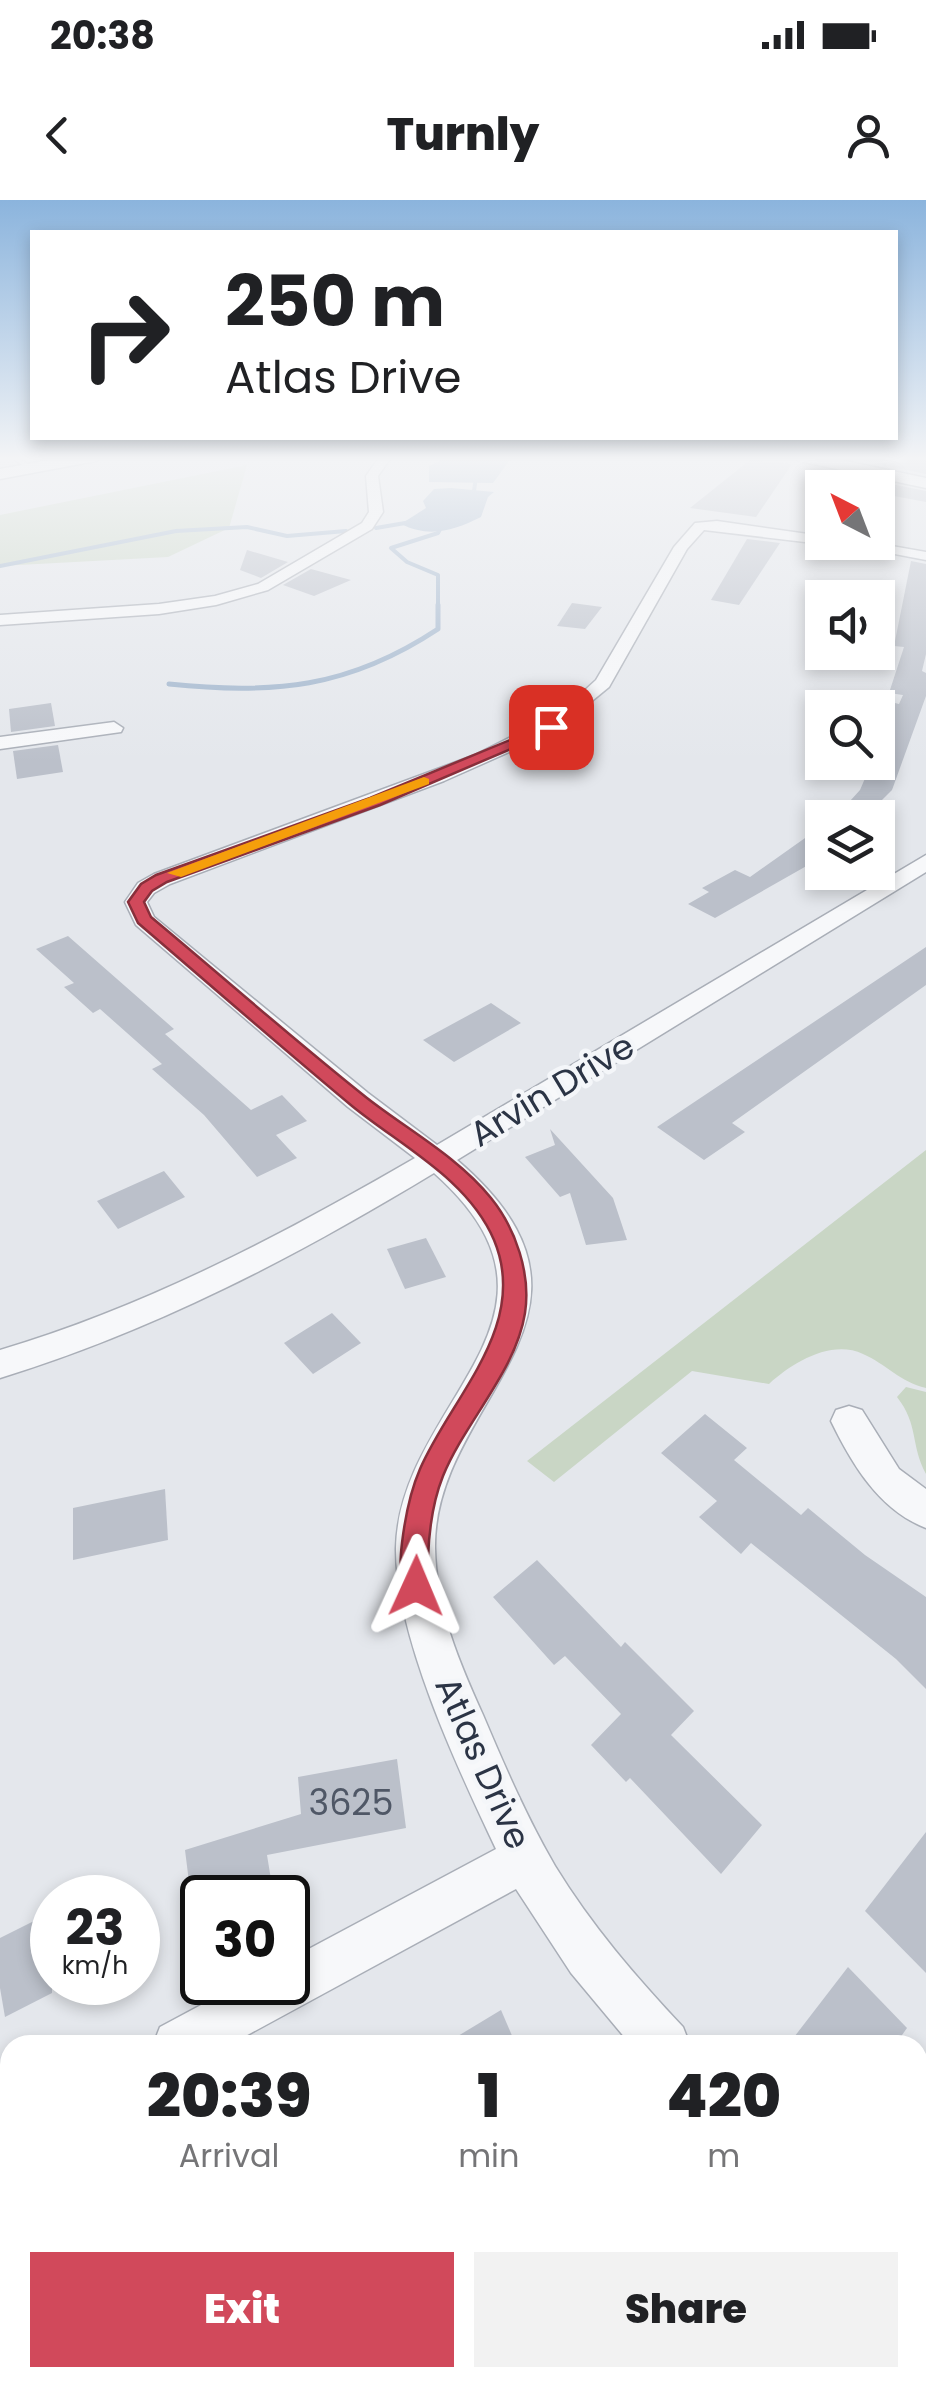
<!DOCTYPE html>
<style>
body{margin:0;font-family:Poppins,sans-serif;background:#f2f2f2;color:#202124;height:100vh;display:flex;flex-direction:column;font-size:38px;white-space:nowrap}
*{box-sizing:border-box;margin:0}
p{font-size:32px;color:#757577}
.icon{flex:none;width:55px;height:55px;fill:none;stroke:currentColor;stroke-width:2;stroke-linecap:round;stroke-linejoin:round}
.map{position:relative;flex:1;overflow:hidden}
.side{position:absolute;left:0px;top:1835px;width:928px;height:352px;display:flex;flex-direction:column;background:#fff;border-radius:30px 30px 0 0;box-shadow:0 5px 15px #0003}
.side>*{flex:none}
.guide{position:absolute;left:30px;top:30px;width:868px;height:210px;border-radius:0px;box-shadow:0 5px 15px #0003;background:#fff;color:#202124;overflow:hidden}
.needle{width:65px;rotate:318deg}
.buttons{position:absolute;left:805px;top:270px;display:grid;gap:20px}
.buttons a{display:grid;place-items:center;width:90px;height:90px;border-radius:0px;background:#fff;box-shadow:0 5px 15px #0003;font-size:50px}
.speed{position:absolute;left:30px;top:1675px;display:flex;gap:20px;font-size:50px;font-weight:700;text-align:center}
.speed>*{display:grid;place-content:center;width:130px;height:130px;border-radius:50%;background:#fff;box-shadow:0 5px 15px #0003;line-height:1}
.speed small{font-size:25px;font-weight:400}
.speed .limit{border:5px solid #111;border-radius:15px;background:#fff;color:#111}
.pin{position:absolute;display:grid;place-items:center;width:85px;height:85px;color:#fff;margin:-42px;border-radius:20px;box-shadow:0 5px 15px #0006}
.me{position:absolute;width:110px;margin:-55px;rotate:1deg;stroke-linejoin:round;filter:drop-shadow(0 0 8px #0008)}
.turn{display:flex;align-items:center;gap:35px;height:210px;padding:0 30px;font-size:45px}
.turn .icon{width:130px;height:130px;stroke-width:2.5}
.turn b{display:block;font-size:70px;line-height:85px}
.eta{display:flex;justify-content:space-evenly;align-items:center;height:170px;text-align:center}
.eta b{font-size:60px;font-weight:800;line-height:70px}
.action{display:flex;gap:20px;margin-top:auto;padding:20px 30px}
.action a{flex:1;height:115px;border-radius:0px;background:#d1495b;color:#fff;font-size:40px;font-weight:800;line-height:115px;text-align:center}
.action a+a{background:#f2f2f2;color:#202124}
.status{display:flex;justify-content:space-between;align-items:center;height:70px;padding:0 50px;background:#fff;direction:ltr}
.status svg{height:28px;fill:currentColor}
header{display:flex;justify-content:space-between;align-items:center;height:130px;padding:0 30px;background:#fff;font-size:45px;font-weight:800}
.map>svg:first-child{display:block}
</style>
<div class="status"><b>20:38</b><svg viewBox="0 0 49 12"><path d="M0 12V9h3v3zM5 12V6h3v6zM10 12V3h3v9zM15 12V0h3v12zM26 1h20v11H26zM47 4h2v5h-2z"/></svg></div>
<header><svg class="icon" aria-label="back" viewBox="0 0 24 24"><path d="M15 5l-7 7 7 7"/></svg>Turnly<svg class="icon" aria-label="person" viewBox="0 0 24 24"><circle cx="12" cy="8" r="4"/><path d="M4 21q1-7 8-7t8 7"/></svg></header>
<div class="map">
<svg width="926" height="2187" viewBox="0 0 926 2187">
<rect width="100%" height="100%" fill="#e4e7ec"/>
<g fill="#c9d6c5">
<path d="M247,265L229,328L168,357L0,366V315Z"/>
<path d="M926,950V1188C900,1182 886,1164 863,1154C831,1139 792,1163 769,1184L692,1171L554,1282L527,1261Z"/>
<path d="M906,1187L926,1192V1274C910,1244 919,1225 897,1197Z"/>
</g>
<g fill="#9fb4cc">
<path d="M450,256H519L509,261L493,283L429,282V266Z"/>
<path d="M451,288L494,292L488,297L481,317C453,331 429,338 401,324L426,308L423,301L434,289Z"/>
</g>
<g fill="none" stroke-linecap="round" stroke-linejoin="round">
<g stroke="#9fb4cc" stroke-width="4">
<path d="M462,296L474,291L479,256"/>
<path d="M376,328L411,322"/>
<path d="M0,366L176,331L247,327L287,336L346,331"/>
<path d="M438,407V375L407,362L391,348L438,333L444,322"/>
</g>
<path stroke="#9fb4cc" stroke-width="5" d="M169,484C273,495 349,488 438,429V405"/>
</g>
<g fill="#bbc0ca">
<path d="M866,256L905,263L914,256H926V274L864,261Z"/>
<path d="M750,260L792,264L756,317L690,308Z"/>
<path d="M856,277L926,291V302L878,293V288H851Z"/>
<path d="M747,339L780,343L739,405L711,400Z"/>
<path d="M247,350L288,362L261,378L240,370Z"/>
<path d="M911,361L926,364V454L922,471L926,473V496L892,590L864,618L841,611L860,590L872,562H878L885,528L895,503L899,504L903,495L889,493L904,447L894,446Z"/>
<path d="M311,369L351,380L314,396L283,385Z"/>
<path d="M572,403L602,407L585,429L557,426Z"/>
<path d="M51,503L55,526L11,532L9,509Z"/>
<path d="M58,545L63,572L17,579L13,551Z"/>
<path d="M822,626V669L810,664L715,718L688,704L709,692L702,688L735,670L750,677Z"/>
<path d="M68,736L174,829L165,834L251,910L282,895L307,921L276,935L297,958L257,977L204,915L152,869L162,864L100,809L93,813L64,787L74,783L36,749Z"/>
<path d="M926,747V785L732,923L745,932L704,960L657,927Z"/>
<path d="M491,803L521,823L454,862L423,840Z"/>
<path d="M550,929L613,998L627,1040L586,1045L570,993L560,997L525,957L555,945Z"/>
<path d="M164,971L185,997L118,1029L97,1001Z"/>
<path d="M426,1038L446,1077L405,1089L387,1049Z"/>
<path d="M332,1113L361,1143L313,1174L284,1143Z"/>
<path d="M705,1214L747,1248L734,1260L801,1315L808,1308L865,1355L926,1397V1489L896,1459L751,1343L741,1354L699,1317L717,1301L661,1253Z"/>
<path d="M165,1289L168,1340L73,1360V1308Z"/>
<path d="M537,1360L621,1447L625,1442L694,1511L671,1535L762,1625L721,1674L630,1578L626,1582L591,1545L621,1514L565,1456L554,1465L493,1397Z"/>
<path d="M397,1559L406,1628L267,1655L274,1698H191L185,1650L301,1614L298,1577Z"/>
<path d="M926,1632V1773L865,1711Z"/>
<path d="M52,1712V1793L5,1817L0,1788V1738Z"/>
<path d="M848,1767L907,1828L895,1845H788Z"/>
<path d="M501,1810L516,1845H443Z"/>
</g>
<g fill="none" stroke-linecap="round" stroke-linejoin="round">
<g stroke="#a9aeb7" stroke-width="3">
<path id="lane" d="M10,256H16L33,268L28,269Z"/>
</g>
<g stroke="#a9aeb7" stroke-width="3">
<g id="street">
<path d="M380,256H392L378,276L383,312L372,329L268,390L216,405L159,414L0,425V415L159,404L215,396L258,384L362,323L369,312L366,276Z"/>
<path d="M717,321L822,336V342H827L822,344L704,330L687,349L609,487L554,532L444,581L170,684L154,693L147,702L154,717L368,893L437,945L926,655V672L457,960C637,1114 433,1198 435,1348C436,1408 459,1462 483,1515C505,1567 527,1618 555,1666C591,1725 636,1777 683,1827L690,1845H631L571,1773L516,1689L229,1845H153L160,1827L244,1782H288V1760L496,1649C458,1569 395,1435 396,1348C399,1200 596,1117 434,973C295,1057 156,1130 0,1178V1150C148,1106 282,1035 415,958L348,907L136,725L125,702L138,683L154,674L475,555L561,512L596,480L674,347L695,323Z"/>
<path d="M832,342H869L926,352V360Z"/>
<path d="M114,522L123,528L121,532L0,549V537Z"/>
<path d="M849,1206L862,1210L899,1269L926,1289V1328C879,1310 852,1264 831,1221L836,1210Z"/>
<path d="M10,1908V1963L0,1968V1913Z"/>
<path d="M918,2087L926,2091V2155L918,2151Z"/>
</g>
</g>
<g stroke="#a9aeb7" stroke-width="3">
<g id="secondary">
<path d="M70,256H104L96,261L0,279V269Z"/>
<path d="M791,256H822L926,278V288L799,261Z"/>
</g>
</g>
<use href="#lane" fill="#f7f8fa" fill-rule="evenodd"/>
<use href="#street" fill="#f7f8fa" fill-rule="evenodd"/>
<use href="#secondary" fill="#fff" fill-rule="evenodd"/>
</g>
<linearGradient id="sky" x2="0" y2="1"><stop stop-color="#8bb4dd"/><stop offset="0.46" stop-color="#f3f4f6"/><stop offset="1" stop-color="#f3f4f6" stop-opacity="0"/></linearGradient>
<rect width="926" height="562" fill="url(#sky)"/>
<path fill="#d1495b" stroke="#882f3b" stroke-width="2.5" d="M551,523L557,527L555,530L380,605L167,682L152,691L144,702L151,717C223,777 294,840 367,898C408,930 458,957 491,998C516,1029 531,1074 525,1113C516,1171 465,1222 443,1276C433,1301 429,1330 428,1358C427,1371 432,1382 426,1395L416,1399L406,1395C399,1378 400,1360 402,1343C405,1318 410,1292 420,1269C451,1197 530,1126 494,1040C468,979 401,946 352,906C280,846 209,784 138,723L128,702L141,684L156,675L370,598Z"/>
<path fill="#f59e0b" d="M424,577L429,579V584L181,677L167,673Z"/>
<g text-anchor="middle" stroke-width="9" stroke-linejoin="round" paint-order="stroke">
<g font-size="35" fill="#2b3445" stroke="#f4f6f9">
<text transform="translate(552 890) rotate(-31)" y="12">Arvin Drive</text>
<text transform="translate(483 1563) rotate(66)" y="12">Atlas Drive</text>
</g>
<g font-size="35" fill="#4f5766">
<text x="351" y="1615">3625</text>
</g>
</g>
</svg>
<div class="buttons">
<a><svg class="needle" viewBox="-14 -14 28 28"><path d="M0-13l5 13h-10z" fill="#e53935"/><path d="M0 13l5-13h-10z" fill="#757577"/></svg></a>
<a><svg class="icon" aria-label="sound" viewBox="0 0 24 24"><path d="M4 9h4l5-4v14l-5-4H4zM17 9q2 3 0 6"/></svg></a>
<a><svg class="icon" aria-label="search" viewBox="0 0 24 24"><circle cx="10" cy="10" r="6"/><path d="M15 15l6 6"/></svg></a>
<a><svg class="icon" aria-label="layers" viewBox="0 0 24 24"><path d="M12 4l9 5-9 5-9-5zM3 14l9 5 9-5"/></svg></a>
</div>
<div class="speed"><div>23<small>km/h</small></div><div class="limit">30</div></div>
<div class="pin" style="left:551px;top:527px;background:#d93025"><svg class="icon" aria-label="arrive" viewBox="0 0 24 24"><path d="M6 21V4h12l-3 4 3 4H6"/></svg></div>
<svg class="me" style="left:416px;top:1386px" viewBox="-20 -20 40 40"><path d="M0-17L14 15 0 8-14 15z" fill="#d1495b" stroke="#fff" stroke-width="4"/></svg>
<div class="guide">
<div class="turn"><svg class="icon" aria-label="right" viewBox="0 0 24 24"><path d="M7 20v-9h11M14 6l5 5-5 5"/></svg><div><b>250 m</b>Atlas Drive</div></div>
</div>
<section class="side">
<div class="eta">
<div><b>20:39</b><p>Arrival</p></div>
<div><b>1</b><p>min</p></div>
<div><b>420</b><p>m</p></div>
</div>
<div class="action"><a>Exit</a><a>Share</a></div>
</section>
</div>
